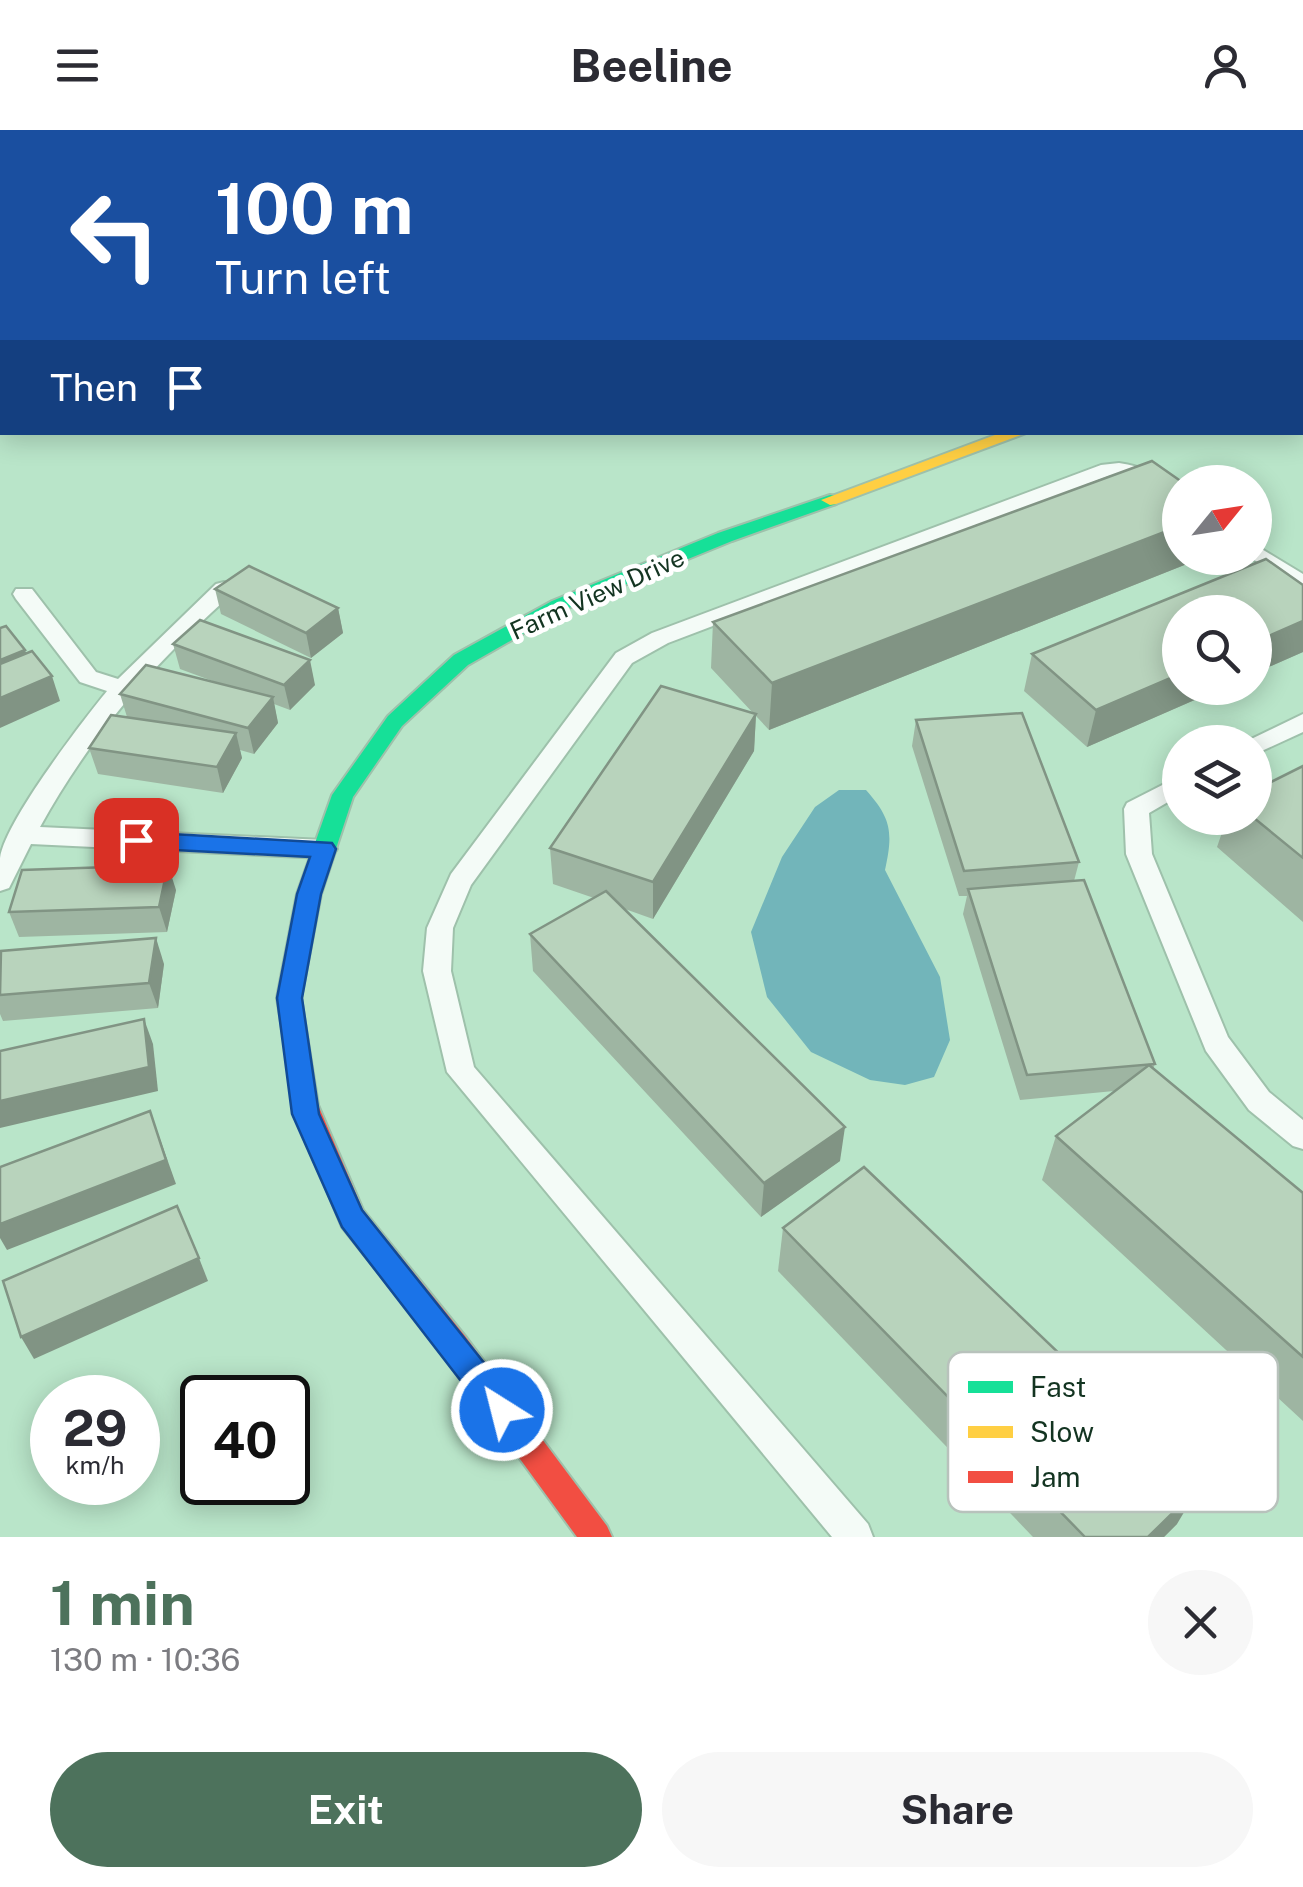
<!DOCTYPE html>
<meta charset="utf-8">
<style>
body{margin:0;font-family:"Public Sans",sans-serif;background:#f7f7f7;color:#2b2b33;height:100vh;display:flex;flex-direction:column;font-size:38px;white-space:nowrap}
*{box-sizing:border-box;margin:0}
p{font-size:32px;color:#7c7c81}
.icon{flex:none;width:55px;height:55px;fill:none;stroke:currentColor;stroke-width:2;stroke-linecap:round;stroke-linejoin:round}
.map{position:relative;height:1407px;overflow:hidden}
.panel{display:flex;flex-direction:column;background:#fff;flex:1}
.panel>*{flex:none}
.guide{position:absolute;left:0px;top:0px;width:1305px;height:305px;box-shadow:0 5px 25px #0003;background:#1a4fa0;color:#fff;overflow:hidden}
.needle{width:65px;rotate:60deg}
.tools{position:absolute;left:1162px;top:335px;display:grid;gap:20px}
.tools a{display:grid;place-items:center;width:110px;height:110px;border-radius:50%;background:#fff;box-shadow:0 5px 25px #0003;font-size:50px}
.speed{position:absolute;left:30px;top:1245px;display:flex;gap:20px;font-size:50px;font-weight:700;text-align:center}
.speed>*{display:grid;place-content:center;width:130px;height:130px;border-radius:50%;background:#fff;box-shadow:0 5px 25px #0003;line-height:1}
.speed small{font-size:25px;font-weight:400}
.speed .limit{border:5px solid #111;border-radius:15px;background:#fff;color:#111}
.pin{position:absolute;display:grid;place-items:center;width:85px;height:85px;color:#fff;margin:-42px;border-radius:20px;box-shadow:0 5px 15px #0006}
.me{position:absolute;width:110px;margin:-55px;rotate:324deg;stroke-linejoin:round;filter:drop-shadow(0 0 8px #0008)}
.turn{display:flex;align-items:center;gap:35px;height:210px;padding:0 50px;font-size:45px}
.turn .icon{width:130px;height:130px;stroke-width:2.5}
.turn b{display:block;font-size:70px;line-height:85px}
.then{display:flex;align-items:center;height:95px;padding:0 50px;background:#0003;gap:20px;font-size:38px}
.round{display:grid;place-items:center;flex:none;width:105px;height:105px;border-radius:52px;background:#f7f7f7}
.summary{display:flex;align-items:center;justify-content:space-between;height:170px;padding:0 50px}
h1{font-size:60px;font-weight:700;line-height:75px;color:#4d725c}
.button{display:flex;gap:20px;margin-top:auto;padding:20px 50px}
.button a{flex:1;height:115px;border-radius:60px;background:#4d725c;color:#fff;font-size:40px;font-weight:700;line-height:115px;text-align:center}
.button a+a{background:#f7f7f7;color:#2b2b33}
header{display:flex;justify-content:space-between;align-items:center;height:130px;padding:0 50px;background:#fff;font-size:45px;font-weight:700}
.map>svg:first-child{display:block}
</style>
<header><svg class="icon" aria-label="menu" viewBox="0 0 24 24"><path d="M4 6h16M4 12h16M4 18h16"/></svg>Beeline<svg class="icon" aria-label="person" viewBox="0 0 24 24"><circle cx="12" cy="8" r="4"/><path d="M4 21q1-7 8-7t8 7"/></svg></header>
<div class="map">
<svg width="1303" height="1407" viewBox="0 0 1303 1407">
<rect width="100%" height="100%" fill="#b9e5c9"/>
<path fill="#72b5ba" d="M839,660H866C892,689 893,703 885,740L940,847L950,910L934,947L905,955L870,950L811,922L767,867L751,802L782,727L815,677Z"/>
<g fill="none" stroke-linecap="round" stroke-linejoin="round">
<g stroke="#9ec1ab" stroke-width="4">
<g id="lane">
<path d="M1119,333C1143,336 1161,346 1180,360V375L1131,347L1111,345L668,513L632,533L471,755L453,798L451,841L474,937L868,1394L873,1407H832L447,942L423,841L427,798L451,744L616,523L652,503L1101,335Z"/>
<path d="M1255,415L1303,444V461L1251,428H1255Z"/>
<path d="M224,452L232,454L235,459L232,464C154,533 90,606 40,697L324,710L333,713L337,719L333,725L324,728L31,714L9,758L0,761C0,750 0,739 0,728C5,692 81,593 107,561L80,552L16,469L13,464L16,459H32L96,542L118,549L216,454Z"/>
<path d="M1303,584V602L1255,624V612H1245Z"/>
<path d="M1180,646V665L1149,683L1152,724L1228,907L1269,962L1303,990V1019L1293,1016L1249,980L1206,921L1126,724L1124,679L1127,673Z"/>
</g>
</g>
<g stroke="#9ec1ab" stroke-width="3">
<g id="street">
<path d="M1189,0H1222L1223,2H1191Z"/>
<rect x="1302" y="32" width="1" height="18"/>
<rect x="1302" y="127" width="1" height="18"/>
</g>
</g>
<g stroke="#9ec1ab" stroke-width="4">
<path id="fast" d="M830,365L836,366V374L732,411L566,479L468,535L402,596L353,667L321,764L301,868L318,975L314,983L305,986L296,983L277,868L297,764L332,665L388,586L454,525L552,471L718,403Z"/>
</g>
<g stroke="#9ec1ab" stroke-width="4">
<path id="slow" d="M1003,302H1029L836,374L830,375L821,370Z"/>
</g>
<g stroke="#9ec1ab" stroke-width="4">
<path id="jam" d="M305,964L314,967L318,975L363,1080L465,1206L607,1396L612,1407H577L445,1226L342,1097L292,975L296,967Z"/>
</g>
<path stroke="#cddbd2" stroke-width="4" stroke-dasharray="1 5" stroke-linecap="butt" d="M1256,0L1263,2"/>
<use href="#lane" fill="#f4fbf7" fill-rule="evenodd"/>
<use href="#street" fill="#f4fbf7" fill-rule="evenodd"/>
<use href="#fast" fill="#16e098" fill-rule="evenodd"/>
<use href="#slow" fill="#ffcf43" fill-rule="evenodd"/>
<use href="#jam" fill="#f24e42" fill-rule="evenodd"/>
</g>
<g fill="#9eb5a2">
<path d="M1283,0H1303V8L1302,2H1289Z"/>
<path d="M1180,428H1202L769,600L756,586L754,621L653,789L625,779L840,1031L761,1087L533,841L530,804L594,768L553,754L550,718L753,583L711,538L713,492Z"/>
<path d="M1303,455V522L1255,543V482L1180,558H1222L1087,617L1024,561L1032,524Z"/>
<path d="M215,459L338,478L343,503L311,528L221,484Z"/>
<path d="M173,514L315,555L290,580L274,574L278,593L254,624L240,620L242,628L223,663L98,644L89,618L127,587L120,564L218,553L180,539Z"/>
<path d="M916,590L1079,732L1074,751L1155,934L1153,939L1303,1063V1291L1042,1050L1056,1006L1114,961L1020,970L963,784L967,766H959L912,616Z"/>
<path d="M1303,636V792L1217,717L1227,688H1255Z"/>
<path d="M176,760L167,802L19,807L9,782Z"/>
<path d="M0,825L164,834L158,878L3,891L0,884Z"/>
<path d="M783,1098L1177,1394L1164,1407H1033L778,1141Z"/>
</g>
<g fill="#819484">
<path d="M1180,396V428H1202L769,600L772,553Z"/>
<path d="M338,478L343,503L311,528L306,503Z"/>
<path d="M1303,491V522L1255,543V512Z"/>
<path d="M25,520L34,545L0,560V530Z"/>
<path d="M310,530L315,555L290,580L284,555Z"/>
<path d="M1180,544V558H1222L1087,617L1096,580Z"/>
<path d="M52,546L60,571L0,598V568Z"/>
<path d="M273,567L278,593L254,624L248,598Z"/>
<path d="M756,584L754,621L653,789V752Z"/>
<path d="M236,603L242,628L223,663L217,637Z"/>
<path d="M168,735L176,760L167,802L159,777Z"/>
<path d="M156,808L164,834L158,878L149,853Z"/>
<path d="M144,889L153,914L158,961L0,998V971Z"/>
<path d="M150,981L176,1054L7,1120L0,1108V1094Z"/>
<path d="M845,997L840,1031L761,1087L764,1053Z"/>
<path d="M199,1128L208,1151L34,1229L21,1207Z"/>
<path d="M1199,1357L1177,1394L1164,1407H1148Z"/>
</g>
<g fill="#b8d3bc" stroke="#819484" stroke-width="2.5">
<path d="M1152,331L1182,352H1180V396L772,553L713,492Z"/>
<path d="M1266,429L1303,455V491L1255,512V482H1180V544L1096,580L1032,524Z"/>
<path d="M249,436L338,478L306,503L215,459Z"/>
<path d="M200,490L310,530L284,555L173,514Z"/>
<path d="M6,496L25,520L0,530V498Z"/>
<path d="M32,521L52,546L0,568V534Z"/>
<path d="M146,535L273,567L248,598L120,564Z"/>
<path d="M661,556L756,584L653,752L550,718Z"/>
<path d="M1022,583L1079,732L964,741L916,590Z"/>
<path d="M111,585L236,603L217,637L89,618Z"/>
<path d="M1303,636V728L1254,688L1255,660Z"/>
<path d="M168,735L159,777L9,782L22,740Z"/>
<path d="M1084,750L1155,934L1027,945L968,759Z"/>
<path d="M606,761L845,997L764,1053L530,804Z"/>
<path d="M156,808L149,853L0,865L1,821Z"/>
<path d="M144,889L149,937L0,971V921Z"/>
<path d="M1149,935L1303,1063V1227L1056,1006Z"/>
<path d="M150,981L166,1030L0,1094V1037Z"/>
<path d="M864,1037L1199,1357L1148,1407H1085L783,1098Z"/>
<path d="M177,1076L199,1128L21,1207L3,1151Z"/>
</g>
<path fill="#1a73e8" stroke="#114b97" stroke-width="2.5" d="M136,702L332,713L336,719L321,764L302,868L319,984L362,1080L513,1269L517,1280L513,1290L502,1294L491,1290L342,1097L292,984L277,868L297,764L310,727L136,718L125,710Z"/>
<g text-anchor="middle" stroke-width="9" stroke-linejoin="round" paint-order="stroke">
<g font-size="25" fill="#133421" stroke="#fff">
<text transform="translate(597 464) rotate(-24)" y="9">Farm View Drive</text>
</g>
</g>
<rect x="948" y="1222" width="330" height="160" rx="15" fill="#fff" stroke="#b8c2bc" stroke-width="2.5"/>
<rect x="968" y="1251" width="45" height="12" fill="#16e098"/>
<rect x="968" y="1296" width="45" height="12" fill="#ffcf43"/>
<rect x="968" y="1341" width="45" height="12" fill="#f24e42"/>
<g font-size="28" fill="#133421">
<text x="1030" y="1267">Fast</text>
<text x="1030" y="1312">Slow</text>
<text x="1030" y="1357">Jam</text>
</g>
</svg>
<div class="tools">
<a><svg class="needle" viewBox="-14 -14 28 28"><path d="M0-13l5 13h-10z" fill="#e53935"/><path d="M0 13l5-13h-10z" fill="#7c7c81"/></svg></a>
<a><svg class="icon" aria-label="search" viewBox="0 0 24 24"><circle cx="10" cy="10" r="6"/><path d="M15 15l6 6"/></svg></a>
<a><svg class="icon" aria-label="layers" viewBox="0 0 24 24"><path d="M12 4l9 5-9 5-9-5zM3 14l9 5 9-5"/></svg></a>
</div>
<div class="speed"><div>29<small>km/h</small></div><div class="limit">40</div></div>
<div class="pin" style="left:136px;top:710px;background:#d93025"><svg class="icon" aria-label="arrive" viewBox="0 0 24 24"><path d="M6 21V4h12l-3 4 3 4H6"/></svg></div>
<svg class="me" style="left:502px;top:1280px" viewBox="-20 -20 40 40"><circle r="17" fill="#1a73e8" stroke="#fff" stroke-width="3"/><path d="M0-11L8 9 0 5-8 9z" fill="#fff"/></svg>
<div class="guide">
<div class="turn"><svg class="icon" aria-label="left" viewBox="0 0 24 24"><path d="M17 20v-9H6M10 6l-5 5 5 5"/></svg><div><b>100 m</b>Turn left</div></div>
<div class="then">Then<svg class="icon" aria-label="arrive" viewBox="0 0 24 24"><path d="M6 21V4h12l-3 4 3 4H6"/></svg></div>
</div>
</div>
<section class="panel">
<div class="summary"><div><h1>1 min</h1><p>130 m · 10:36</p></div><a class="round"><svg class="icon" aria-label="close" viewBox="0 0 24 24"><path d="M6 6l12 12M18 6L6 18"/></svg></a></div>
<div class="button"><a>Exit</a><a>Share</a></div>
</section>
